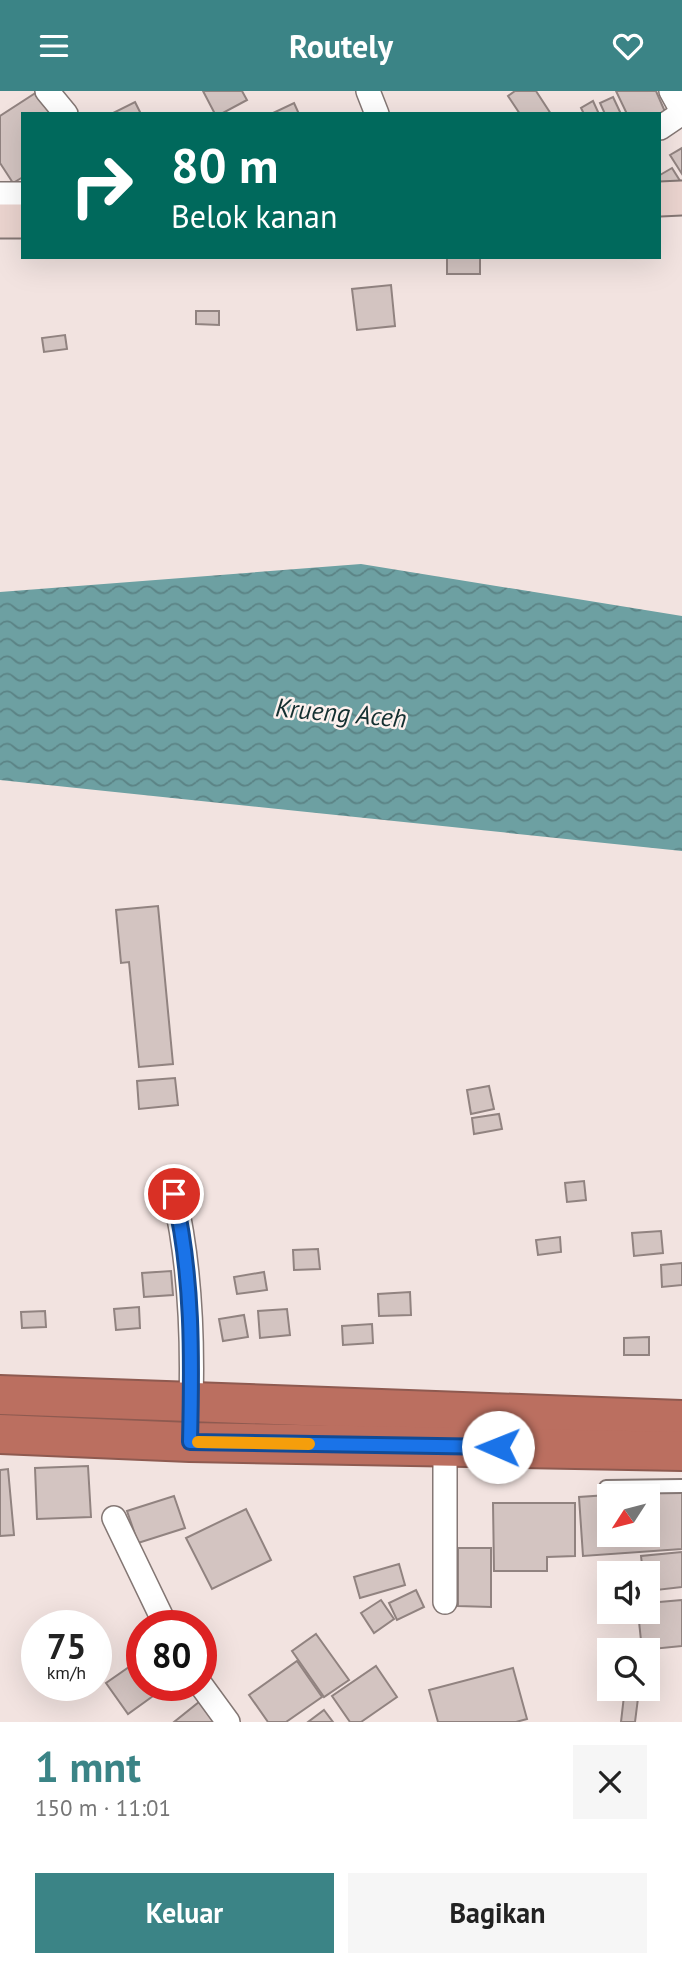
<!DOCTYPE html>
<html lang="id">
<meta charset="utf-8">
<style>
body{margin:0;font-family:"PT Sans",sans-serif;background:#f6f6f6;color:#222;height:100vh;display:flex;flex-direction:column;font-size:26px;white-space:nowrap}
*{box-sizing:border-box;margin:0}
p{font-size:23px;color:#767676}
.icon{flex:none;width:38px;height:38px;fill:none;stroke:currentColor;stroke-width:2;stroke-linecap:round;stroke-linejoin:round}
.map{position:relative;height:1631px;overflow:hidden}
.drawer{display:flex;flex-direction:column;background:#fff;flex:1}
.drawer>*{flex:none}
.guide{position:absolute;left:21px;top:21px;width:640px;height:147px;border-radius:0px;box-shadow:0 7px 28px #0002;background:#00695c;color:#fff;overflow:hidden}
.needle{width:46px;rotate:234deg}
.tools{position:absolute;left:597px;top:1393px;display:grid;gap:14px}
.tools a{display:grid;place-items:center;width:63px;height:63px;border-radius:0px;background:#fff;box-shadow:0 7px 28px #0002;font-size:35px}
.speed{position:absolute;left:21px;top:1519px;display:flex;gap:14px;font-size:35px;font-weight:700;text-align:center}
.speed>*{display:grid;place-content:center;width:91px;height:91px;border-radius:50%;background:#fff;box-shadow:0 7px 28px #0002;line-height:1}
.speed small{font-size:18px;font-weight:400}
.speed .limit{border:10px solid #d22;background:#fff;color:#111}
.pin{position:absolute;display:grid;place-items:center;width:60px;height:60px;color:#fff;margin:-30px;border:4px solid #fff;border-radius:50%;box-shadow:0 2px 7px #0007}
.me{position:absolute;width:77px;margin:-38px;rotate:271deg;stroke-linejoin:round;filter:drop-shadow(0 0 5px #0008)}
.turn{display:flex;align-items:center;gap:24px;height:147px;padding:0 35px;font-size:32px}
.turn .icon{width:91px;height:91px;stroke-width:2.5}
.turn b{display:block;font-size:49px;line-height:60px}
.round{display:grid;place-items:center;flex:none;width:74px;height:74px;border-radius:0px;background:#f6f6f6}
.overview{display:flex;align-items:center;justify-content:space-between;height:119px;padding:0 35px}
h1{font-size:42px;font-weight:700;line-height:52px;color:#3b8486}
.action{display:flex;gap:14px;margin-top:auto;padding:14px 35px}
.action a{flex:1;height:80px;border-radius:0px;background:#3b8486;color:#fff;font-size:28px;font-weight:700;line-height:80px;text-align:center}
.action a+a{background:#f6f6f6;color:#222}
header{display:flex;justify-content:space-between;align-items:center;height:91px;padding:0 35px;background:#3b8486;color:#fff;font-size:32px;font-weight:700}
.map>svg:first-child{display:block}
</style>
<header><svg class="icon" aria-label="menu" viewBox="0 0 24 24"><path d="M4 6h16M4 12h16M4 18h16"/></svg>Routely<svg class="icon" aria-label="heart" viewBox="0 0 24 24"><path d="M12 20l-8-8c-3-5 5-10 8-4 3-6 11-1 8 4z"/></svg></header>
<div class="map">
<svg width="682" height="1631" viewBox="0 0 682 1631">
<defs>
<pattern id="water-waves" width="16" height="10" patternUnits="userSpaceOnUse" patternTransform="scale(1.75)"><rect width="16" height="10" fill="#6da0a2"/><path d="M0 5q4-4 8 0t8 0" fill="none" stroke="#5b8385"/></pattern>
</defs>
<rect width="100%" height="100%" fill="#f2e3e0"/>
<path fill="url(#water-waves)" d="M361,473L682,525V760L0,689V501Z"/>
<g fill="#d3c4c1" stroke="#918380" stroke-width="2" fill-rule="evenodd">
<path d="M203,0H242L247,9L221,23H215Z"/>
<path d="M515,0H536L551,23H520L508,5Z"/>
<path d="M616,0H656L666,23L660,26V23H627Z"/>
<path d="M37,1L51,23H23V86L13,92L0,72V25Z"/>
<path d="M613,6L621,23H605L600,12Z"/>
<path d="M593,10L599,23H584L581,17Z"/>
<path d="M135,11L141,23H114L113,22Z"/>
<path d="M294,12L299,23H271Z"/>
<path d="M682,57V83L670,64Z"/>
<path d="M672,77L682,93L660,97V84Z"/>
<rect x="447" y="166" width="33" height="17"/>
<path d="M391,194L395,235L357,239L352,198Z"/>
<path d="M196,220H219V234L196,233Z"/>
<path d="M65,244L67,258L44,261L42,247Z"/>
<path d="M158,815L173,973L139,976L129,871L121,872L116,819Z"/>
<path d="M175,987L178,1014L139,1018L137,990Z"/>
<path d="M489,995L494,1018L471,1023L467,999Z"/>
<path d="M499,1023L502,1038L474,1043L472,1027Z"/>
<path d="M584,1090L586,1109L567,1111L565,1092Z"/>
<path d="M661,1140L663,1162L634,1165L632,1142Z"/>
<path d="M560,1146L561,1161L538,1164L536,1149Z"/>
<path d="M318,1158L320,1178L294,1179L293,1159Z"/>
<path d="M682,1172V1194L662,1196L661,1174Z"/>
<path d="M171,1180L173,1204L144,1206L142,1182Z"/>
<path d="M264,1181L267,1199L237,1203L234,1186Z"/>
<path d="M410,1201L411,1224L379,1225L378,1203Z"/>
<path d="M139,1216L140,1237L116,1239L114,1218Z"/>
<path d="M287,1218L290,1244L260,1247L258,1220Z"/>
<path d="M45,1220L46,1236L22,1237L21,1221Z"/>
<path d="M244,1224L248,1246L223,1250L219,1228Z"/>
<path d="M372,1233L373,1252L343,1254L342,1235Z"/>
<path d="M649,1246V1264H624V1247Z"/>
<path d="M88,1375L91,1426L37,1428L35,1377Z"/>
<path d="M8,1378L14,1444L0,1445V1379Z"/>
<path d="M682,1399V1458L583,1465L579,1406ZM609,1405H648V1444H609Z"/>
<path d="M174,1405L185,1437L138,1452L127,1420Z"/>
<path d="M493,1412H575V1465L547,1466V1480H494Z"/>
<path d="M246,1418L271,1469L212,1498L186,1447Z"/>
<path d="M458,1457H491V1516L458,1515Z"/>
<path d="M682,1461V1496L648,1500V1482H643L641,1465Z"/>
<path d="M399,1473L405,1494L360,1507L354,1486Z"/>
<path d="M416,1499L424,1516L397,1529L389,1512Z"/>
<path d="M381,1509L394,1528L374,1542L361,1522Z"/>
<path d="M682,1509V1555L642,1559L638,1521H648V1512Z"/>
<path d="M316,1543L349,1589L324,1606L292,1560Z"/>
<path d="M142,1567V1594L167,1595L128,1623L106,1592Z"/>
<path d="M297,1570L322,1606L286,1631H268L249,1604Z"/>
<path d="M376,1575L397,1606L361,1631H350L332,1605Z"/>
<path d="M513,1577L527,1628L516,1631H438L429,1599Z"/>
<path d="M624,1605L638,1607L635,1631H621Z"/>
<path d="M204,1607L224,1631H174Z"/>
<path d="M324,1619L333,1631H308Z"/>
</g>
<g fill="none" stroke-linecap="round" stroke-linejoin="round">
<g stroke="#847774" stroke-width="16">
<path id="lane" d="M606,1396L682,1395"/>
</g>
<g stroke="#847774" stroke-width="26">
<g id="street">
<path d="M47,0L66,23"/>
<path d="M368,0L377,23"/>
<path d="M671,0L682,20"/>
<path d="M660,37L682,22"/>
<path d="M0,103H23"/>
<path d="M174,1103C190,1172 193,1241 191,1311"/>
<path d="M114,1427L166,1535"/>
<path d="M445,1511V1356"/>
<path d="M201,1594L228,1631"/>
</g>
</g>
<g stroke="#847774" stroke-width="37">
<g id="secondary">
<path d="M660,108L682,107"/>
<path d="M0,130H23"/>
</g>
</g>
<g stroke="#8e5a50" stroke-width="42">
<g id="highway">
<path d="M0,1304L682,1329"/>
<path d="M0,1343L190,1351L682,1360"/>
</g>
</g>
<use href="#lane" stroke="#fff" stroke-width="12"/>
<use href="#street" stroke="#fff" stroke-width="23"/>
<use href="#secondary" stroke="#ebd4cf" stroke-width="33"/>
<use href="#highway" stroke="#bb6f60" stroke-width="38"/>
</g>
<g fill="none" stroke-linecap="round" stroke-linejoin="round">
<g stroke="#114b97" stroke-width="18">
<path id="route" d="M174,1103C193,1185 192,1267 190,1351L498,1356"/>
</g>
<use href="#route" stroke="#1a73e8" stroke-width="12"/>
<path stroke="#f59e0b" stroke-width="12" d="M198,1351L309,1353"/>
</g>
<g text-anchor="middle" stroke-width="5" stroke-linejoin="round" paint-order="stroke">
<g font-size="26" font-style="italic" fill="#132f30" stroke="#fdf1ee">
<text transform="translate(341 622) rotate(5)" y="9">Krueng Aceh</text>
</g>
</g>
</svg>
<div class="tools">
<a><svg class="needle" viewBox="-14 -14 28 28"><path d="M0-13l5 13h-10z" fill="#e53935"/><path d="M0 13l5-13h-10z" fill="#767676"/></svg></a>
<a><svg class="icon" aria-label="sound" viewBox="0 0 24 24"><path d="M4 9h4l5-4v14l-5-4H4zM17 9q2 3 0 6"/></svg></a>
<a><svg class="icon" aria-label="search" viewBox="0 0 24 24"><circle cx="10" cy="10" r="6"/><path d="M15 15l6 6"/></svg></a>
</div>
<div class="speed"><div>75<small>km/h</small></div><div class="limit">80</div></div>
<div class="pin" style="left:174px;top:1103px;background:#d93025"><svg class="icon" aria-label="arrive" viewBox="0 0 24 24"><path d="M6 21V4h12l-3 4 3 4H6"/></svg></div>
<svg class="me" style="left:498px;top:1356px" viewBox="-20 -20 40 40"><circle r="19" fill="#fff"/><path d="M0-13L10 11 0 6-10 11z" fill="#1a73e8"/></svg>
<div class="guide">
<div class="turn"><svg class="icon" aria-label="right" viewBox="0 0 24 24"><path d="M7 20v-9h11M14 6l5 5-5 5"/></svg><div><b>80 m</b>Belok kanan</div></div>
</div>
</div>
<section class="drawer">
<div class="overview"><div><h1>1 mnt</h1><p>150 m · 11:01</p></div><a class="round"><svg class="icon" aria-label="close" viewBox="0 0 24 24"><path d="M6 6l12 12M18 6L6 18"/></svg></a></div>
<div class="action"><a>Keluar</a><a>Bagikan</a></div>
</section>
